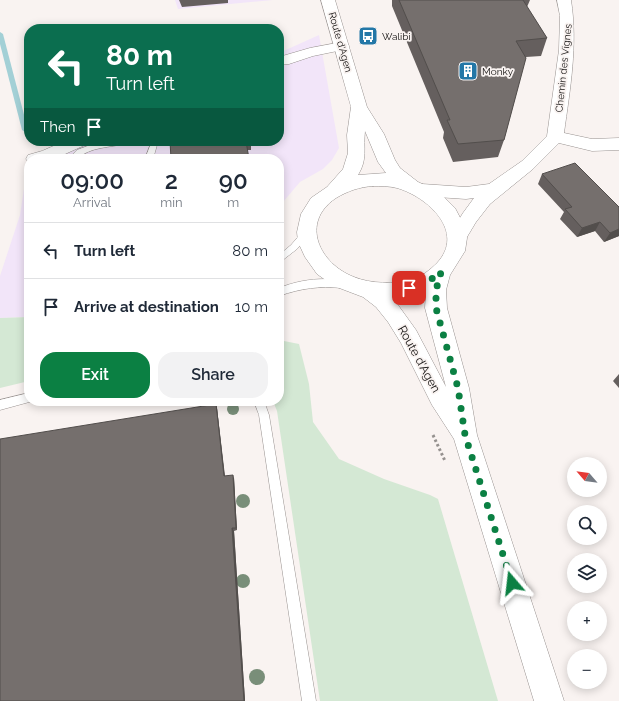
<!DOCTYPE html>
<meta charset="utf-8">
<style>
body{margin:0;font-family:Raleway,sans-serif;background:#f2f2f3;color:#1f2937;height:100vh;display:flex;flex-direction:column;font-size:15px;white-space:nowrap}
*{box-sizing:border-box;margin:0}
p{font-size:13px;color:#747a83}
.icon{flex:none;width:22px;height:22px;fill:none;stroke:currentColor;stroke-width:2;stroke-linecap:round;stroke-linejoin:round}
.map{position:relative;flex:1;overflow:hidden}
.panel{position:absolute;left:24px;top:154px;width:260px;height:252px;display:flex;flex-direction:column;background:#fff;border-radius:16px;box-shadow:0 2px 10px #0003}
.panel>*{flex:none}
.guide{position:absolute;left:24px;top:24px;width:260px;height:122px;border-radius:16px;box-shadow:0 2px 10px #0003;background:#0b6e4f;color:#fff;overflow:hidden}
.needle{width:26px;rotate:298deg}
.fabs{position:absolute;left:567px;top:457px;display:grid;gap:8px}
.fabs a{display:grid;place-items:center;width:40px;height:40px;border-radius:50%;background:#fff;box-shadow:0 2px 10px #0003;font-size:20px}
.pin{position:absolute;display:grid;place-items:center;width:34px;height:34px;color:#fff;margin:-17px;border-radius:8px;box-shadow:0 2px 6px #0006}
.me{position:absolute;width:44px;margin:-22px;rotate:343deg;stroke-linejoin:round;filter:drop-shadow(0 0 3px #0008)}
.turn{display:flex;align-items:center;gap:14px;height:84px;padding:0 16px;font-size:18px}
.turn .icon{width:52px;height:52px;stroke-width:2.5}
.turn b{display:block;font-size:28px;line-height:34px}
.then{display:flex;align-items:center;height:38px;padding:0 16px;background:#0003;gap:8px;font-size:15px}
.eta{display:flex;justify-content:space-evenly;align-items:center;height:68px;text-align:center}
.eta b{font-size:24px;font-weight:600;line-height:28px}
.cta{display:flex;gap:8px;margin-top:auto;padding:8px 16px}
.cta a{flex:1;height:46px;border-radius:16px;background:#0b8043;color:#fff;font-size:16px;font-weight:600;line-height:46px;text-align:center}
.cta a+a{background:#f2f2f3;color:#1f2937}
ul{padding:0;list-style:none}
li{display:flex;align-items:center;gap:12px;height:56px;padding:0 16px;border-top:1px solid #e0e1e3}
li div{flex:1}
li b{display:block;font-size:15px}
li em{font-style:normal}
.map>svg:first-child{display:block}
</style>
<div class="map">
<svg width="619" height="701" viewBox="0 0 619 701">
<rect width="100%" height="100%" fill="#f9f3f1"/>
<g fill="#f2e5f9">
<path d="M175,0H273L178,9Z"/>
<path d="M319,35L339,148L332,160L323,169L300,182L283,202L279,214V159H49L85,141H279V53Z"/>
<path d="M29,174V317L0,318V276L20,215L26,176Z"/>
</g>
<g fill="#d4e8d4">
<path d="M29,317V381L0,388V318Z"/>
<path d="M279,340L299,344L309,384L313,422L339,459L384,479L430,495L438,499L498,701H320L277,411L273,401H279Z"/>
</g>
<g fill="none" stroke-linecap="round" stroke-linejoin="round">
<path fill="#a3d0d6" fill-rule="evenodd" d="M0,32L3,34L28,130L25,132L22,130L0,44Z"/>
<g stroke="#989290" stroke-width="1">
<g id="lane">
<path d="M101,141H129L128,143C110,148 91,146 77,159H68L77,150Z"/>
<path d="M152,141H160L157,145L153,159H145Z"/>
<path d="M307,229L310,230L311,232L310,234L297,249L279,263V255L291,245L304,230Z"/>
<path d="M326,279L343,280L348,284L343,288C318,286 302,288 279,296V288C294,282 309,279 326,279Z"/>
<path d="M29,393V401H33L0,410V400Z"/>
<path d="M254,401H264L269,415L316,701H302L259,415Z"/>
</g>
</g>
<g stroke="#989290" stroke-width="1">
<g id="street">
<path d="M557,0H571C578,45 570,89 564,133L592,139L619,138V150L592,151L559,143L533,169L490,204L476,222L464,242L457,244L450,242L448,237L463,213L474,198L466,199L422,196L416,194L413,190L416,186L422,184L466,187L489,184L522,161L547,136L559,50L560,16Z"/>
<path d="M342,42L347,43L349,46L347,49L313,56L289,64L279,65V57L310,48Z"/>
<path d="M65,141H87L85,145L54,159H29V163L26,159L28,155L42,151Z"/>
</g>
</g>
<g stroke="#989290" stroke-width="1">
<path id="secondary" d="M321,0H335L367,107L384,134L395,160L400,168L418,182L433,189L445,198L455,208L464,225L467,238L465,251L450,275L446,290L447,308L469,388L477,435L564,701H534L454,439L432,405L401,343L388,322L376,307L363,297L334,286L317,274L305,257L298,242L297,232L301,214L311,198L327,187L343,169L348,153L347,135L351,107ZM365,131L378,162L386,173L358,175C368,159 363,148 365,131ZM373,186C381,186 389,186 397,188C428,197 466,232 437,263C430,270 421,277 412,280C394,284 371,284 354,277C320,264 299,223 336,198C348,191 359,187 373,186ZM426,292L425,308L446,387L416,330L393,298L409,296Z"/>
</g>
<path stroke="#95918f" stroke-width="3" stroke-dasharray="2.5 2.5" stroke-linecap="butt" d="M433,435L445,461"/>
<use href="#lane" fill="#fff" fill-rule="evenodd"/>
<use href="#street" fill="#fff" fill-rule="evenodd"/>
<use href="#secondary" fill="#fff" fill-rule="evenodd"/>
</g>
<g fill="#798e79">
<circle cx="233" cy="409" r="6"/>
<circle cx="243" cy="501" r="7"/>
<circle cx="243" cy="581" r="7"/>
<circle cx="257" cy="677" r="8"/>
</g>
<g fill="#655f5e">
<path d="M179,0H228V3L182,7Z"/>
<path d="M392,0H530L527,7L547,38L541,56L526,57L504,140L498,157L453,162L443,138L444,132L392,6Z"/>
<path d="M170,141H251V150H248Z"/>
<path d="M542,174L619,207V236L604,242L595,231L577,237L560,219L564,212L538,184Z"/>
<path d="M619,374V388L613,381Z"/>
<path d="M216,404L217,408L225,476L234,478L237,530L234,531L245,701H0Z"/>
</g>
<g fill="#524e4c">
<path d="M600,222L595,231L577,237L582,228Z"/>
<path d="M619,229V236L604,242L610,233Z"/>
<path d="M216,404L217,408L225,479L224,476Z"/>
<path d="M233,475L234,478L237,530L236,528Z"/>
<path d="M232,528L234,531L245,701H244Z"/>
</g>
<g fill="#756f6d" stroke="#524e4c">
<path d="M399,0H523L547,38L516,41L526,58L504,140L458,144L447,120H450Z"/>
<path d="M170,141H246L249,159H171Z"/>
<path d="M575,163L619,207V229L610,233L600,222L582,228L565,209L572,207L542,174Z"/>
<path d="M216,404L224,476L233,475L236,528H232L244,701H0V439Z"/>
</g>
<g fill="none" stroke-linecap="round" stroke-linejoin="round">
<path stroke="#0b8043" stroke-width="7" stroke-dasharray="0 12.6" d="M409,288L430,280L441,272L436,290V308L458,388L465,435L512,583"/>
</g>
<defs>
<g id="bus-square" transform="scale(1)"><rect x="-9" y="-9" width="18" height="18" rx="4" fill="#2377a7" stroke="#f9f3f1"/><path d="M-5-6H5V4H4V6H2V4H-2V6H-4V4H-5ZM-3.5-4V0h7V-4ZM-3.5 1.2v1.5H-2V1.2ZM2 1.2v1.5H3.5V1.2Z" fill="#fff"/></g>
<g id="building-square" transform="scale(1)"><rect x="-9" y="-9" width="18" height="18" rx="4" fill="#2377a7" stroke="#f9f3f1"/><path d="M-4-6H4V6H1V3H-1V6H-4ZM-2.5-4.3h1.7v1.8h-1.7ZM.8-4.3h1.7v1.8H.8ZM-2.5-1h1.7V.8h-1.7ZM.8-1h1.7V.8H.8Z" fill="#fff"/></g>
</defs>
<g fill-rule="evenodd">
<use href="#bus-square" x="368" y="36"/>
<use href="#building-square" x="468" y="71"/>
</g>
<g text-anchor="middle" stroke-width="3.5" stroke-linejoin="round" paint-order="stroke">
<g font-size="10" fill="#131110" stroke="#f9f3f1" text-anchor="start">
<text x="382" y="40">Walibi</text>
<text x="482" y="75">Monky</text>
</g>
<g font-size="10" fill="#131110" stroke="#f9f3f1">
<text transform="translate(341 42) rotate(74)" y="4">Route d'Agen</text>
<text transform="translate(563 68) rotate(-84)" y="4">Chemin des Vignes</text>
</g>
<g font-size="12" fill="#131110" stroke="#f9f3f1">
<text transform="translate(419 359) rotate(61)" y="4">Route d'Agen</text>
</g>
</g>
</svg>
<div class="fabs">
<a><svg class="needle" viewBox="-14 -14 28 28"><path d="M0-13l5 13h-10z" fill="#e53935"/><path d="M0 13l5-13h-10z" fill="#747a83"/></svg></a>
<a><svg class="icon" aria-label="search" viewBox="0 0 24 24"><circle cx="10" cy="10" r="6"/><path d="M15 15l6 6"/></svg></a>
<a><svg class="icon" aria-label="layers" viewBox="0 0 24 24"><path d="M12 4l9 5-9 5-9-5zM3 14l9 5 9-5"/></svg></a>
<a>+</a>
<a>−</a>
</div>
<div class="pin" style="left:409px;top:288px;background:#d93025"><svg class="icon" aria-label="arrive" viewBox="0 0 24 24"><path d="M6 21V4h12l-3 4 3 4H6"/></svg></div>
<svg class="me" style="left:512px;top:583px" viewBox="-20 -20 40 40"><path d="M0-17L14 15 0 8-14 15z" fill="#0b8043" stroke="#fff" stroke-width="4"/></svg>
<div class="guide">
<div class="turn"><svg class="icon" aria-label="left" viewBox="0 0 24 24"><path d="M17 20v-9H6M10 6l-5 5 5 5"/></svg><div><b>80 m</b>Turn left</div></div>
<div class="then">Then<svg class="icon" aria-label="arrive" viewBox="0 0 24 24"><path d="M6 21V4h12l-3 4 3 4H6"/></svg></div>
</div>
<section class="panel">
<div class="eta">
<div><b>09:00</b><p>Arrival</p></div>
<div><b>2</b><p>min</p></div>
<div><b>90</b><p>m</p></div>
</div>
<ul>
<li><svg class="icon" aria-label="left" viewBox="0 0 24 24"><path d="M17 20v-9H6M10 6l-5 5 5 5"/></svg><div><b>Turn left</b></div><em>80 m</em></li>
<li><svg class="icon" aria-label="arrive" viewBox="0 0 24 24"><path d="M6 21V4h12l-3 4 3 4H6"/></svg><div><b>Arrive at destination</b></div><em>10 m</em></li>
</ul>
<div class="cta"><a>Exit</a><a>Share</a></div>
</section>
</div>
